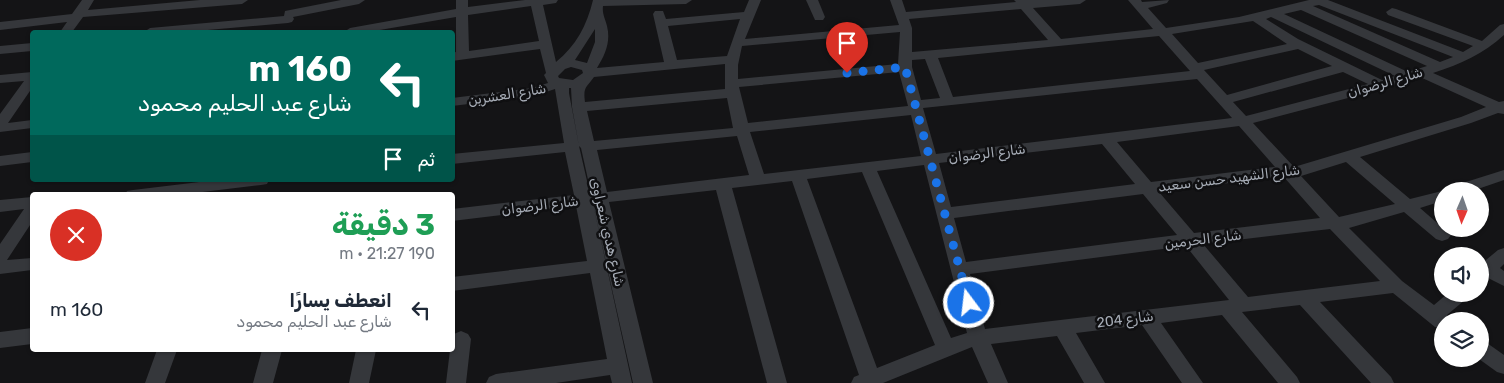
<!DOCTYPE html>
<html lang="ar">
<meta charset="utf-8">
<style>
body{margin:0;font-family:Rubik,Cairo,sans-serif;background:#f2f2f3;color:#1f2937;direction:rtl;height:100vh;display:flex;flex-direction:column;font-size:19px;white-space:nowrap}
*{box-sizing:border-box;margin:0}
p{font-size:16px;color:#747a83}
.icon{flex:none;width:28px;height:28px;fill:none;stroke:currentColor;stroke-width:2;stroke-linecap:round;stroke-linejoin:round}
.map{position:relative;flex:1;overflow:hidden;direction:ltr}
.details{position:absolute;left:30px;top:192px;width:425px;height:160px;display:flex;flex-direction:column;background:#fff;border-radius:5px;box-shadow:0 1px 4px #0004;direction:rtl}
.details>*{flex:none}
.hud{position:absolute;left:30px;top:30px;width:425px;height:152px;border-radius:5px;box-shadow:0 1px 4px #0004;direction:rtl;background:#00695c;color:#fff;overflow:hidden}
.needle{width:32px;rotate:182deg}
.tools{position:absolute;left:1434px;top:182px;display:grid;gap:10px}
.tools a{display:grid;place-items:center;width:55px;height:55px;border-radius:50%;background:#fff;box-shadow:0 1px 4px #0004;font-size:25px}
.pin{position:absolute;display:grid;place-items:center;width:42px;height:42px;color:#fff;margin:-51px -21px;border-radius:50% 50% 50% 0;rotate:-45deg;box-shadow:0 0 5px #0007}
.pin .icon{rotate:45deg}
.me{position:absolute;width:55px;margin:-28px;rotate:345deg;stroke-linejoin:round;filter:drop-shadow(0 0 4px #0008)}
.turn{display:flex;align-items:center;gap:18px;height:105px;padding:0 20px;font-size:22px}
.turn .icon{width:65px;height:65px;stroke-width:2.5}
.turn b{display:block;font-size:35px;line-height:42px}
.then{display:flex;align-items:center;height:48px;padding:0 20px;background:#0003;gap:10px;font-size:19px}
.round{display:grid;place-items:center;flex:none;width:52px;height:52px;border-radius:26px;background:#f2f2f3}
.head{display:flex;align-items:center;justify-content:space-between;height:85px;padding:0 20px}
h1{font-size:30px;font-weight:700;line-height:38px;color:#1e9e55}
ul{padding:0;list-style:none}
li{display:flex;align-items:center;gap:15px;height:65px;padding:0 20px}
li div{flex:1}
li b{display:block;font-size:19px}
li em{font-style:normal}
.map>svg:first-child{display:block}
</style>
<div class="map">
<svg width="1504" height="383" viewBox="0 0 1504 383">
<rect width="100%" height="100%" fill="#141416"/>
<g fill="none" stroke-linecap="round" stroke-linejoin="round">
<g fill="#35373b" fill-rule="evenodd">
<path d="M82,0H94L88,10L200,0H248L242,4L83,17L72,32H60L67,22L0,30V22L72,14Z"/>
<path d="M341,0H365L359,4L293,17L294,19L292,22L288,23L185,32H144L150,28L284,16L285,11Z"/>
<path d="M456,0H468V7L525,0H558L556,3L543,5L556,62C576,46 587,25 593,0H692L686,4L603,6C602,14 605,18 607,26C611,42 605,55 597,68L664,62L653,14L655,11H663L666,19L744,12L749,0H761L745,39L899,25L890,0H902L906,12L1016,2L1014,0H1086L1080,4L1033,8L1061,39L1153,29L1128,0H1141L1142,2L1169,0L1167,3L1148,8L1166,28L1239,17L1309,0H1328L1463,52L1473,46L1388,15L1386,12L1392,8L1396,9L1482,41L1500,25L1504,24V35C1483,54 1461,64 1433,73L1499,102L1504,101V114L1498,113L1471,123L1360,157L1410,199L1442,191H1444H1442V201L1420,208L1451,235L1448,239L1442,241L1436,239L1404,212L1349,228L1402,281L1434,305L1447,294H1468L1466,299L1447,315L1451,321H1442V329L1435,327L1393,293L1320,302L1391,377L1394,383H1371L1300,305L1242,312L1297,377L1300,383H1278L1222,315L1161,323L1203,383H1182L1142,325L1076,333L1105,383H1084L1057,336L991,344L1008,383H988L972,347L883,383H851L854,377L859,375L792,181L732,188L787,383H767L716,190L609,202L653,383H633L593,204L632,383H612L610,375L556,383H486L489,377L496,374L607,359L590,273L452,291V277L587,261L576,206L452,221V209L574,195L565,152L452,164V154L564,143L555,89L534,96L452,106V98L532,88L548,83L544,75L546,73L540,49L452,61V53L456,52V17L368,32H344L350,28L456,9ZM1319,5L1453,57L1440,62L1313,6ZM531,6L539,41L469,51L468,15ZM1021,9L1048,40L912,52V28L909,19ZM1301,10L1427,66L1408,72L1284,14ZM1271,17L1395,76L1382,80L1298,39L1266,19ZM740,19L727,56L677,60L668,26ZM1253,21L1287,44L1198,63L1172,34ZM595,29V42L587,63L575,60ZM900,32L898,64L738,79V65L742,46ZM1159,36L1190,71L953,97L938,58ZM1298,49L1332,66L1227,95L1204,70ZM925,59L940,98L921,100L912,67V60ZM725,64V89L585,102C583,87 586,88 594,77ZM571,67L582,70L583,73L573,80L559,78L558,76L565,69ZM899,72L908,106L748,123L739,87ZM1343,72L1368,84L1246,116L1233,102ZM1420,77L1486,107L1461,117L1294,167L1253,123L1386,88ZM1197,79L1232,118L936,154L923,108ZM569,88H571L572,107L579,146L569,93ZM727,98L733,128L594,141L587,111ZM911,115L921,156L764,174L750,132ZM1239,126L1275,167L1151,182L1117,142ZM737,136L749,175L607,192L597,150ZM1102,144L1135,184L951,207L939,163ZM579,146L581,148L591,193L590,194ZM1346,162L1395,204L1339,217L1301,176ZM924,165L967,333L951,338L877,171ZM862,172L935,345L877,368L807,179ZM1283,176L1320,218L1194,233L1159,192ZM1143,194L1177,235L966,262L954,218ZM1330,229L1380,281L1248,297L1203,244ZM1186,246L1229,300L985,329L970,274Z"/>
<path d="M806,0H818L825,17L823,20H815Z"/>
<path d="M32,43V51L0,54V46Z"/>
<path d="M32,72V88L8,123L32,120V128L0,132V114L24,81L0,83V75Z"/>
<path d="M32,152V162L0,166V156Z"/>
<path d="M1504,170V180L1472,191H1448L1450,187Z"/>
<path d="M216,180H269L267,184L261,185L178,195H125L127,191L133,190Z"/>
<path d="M32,197V222L7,260L32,258V270L0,274V244L24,209L0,212V200Z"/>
<path d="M1504,248V264L1500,268L1504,271V286L1488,278L1480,282V265L1498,250Z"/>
<path d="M32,328V344L0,348V332Z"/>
<path d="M461,331L468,334L471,339L466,383H446L450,350H452L454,334Z"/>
<path d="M1480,341L1487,343L1504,355V374L1497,372L1479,359Z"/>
<path d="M157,350H177L165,383H145Z"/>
<path d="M262,350H282L273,383H253Z"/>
<path d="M356,350H376L369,383H349Z"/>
</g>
</g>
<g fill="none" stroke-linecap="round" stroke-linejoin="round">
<path stroke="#1a73e8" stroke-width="9" stroke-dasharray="0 16.2" d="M847,73L905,67L969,303"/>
</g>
<g text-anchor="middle" stroke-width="5" stroke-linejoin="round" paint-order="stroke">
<g font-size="14" fill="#a6acb6" stroke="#0f0f11">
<text transform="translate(1385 82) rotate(-16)" y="5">شارع الرضوان</text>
<text transform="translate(507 94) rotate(-9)" y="5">شارع العشرين</text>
<text transform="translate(987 153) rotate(-7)" y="5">شارع الرضوان</text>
<text transform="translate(1229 178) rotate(-7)" y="5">شارع الشهيد حسن سعيد</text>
<text transform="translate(540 205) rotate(-7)" y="5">شارع الرضوان</text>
<text transform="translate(608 232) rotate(77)" y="5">شارع هدي شعراوى</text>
<text transform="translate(1203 239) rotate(-7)" y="5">شارع الحرمين</text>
<text transform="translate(1125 319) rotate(-7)" y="5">شارع 204</text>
</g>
</g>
</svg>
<div class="tools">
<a><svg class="needle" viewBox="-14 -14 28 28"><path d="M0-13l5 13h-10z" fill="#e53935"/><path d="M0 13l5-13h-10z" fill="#747a83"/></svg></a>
<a><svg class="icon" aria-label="sound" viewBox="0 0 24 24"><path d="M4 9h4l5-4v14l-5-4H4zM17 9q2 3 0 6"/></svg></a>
<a><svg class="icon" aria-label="layers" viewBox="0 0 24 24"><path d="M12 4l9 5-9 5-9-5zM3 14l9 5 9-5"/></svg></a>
</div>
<div class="pin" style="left:847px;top:73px;background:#d93025"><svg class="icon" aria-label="arrive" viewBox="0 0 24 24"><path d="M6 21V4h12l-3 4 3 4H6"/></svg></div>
<svg class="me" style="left:969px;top:303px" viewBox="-20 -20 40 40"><circle r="17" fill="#1a73e8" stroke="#fff" stroke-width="3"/><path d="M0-11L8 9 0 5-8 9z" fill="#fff"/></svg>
<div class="hud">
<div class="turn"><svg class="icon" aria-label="left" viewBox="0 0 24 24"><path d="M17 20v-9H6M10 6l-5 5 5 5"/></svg><div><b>160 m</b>شارع عبد الحليم محمود</div></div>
<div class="then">ثم<svg class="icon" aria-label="arrive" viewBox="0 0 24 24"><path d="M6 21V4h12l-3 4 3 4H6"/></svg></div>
</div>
<section class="details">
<div class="head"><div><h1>3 دقيقة</h1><p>190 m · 21:27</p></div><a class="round" style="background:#d93025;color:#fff"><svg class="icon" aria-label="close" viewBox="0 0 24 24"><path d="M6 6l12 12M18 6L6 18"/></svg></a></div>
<ul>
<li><svg class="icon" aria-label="left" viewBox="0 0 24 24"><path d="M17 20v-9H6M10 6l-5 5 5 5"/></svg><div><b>انعطف يسارًا</b><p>شارع عبد الحليم محمود</p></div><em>160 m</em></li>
</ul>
</section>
</div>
